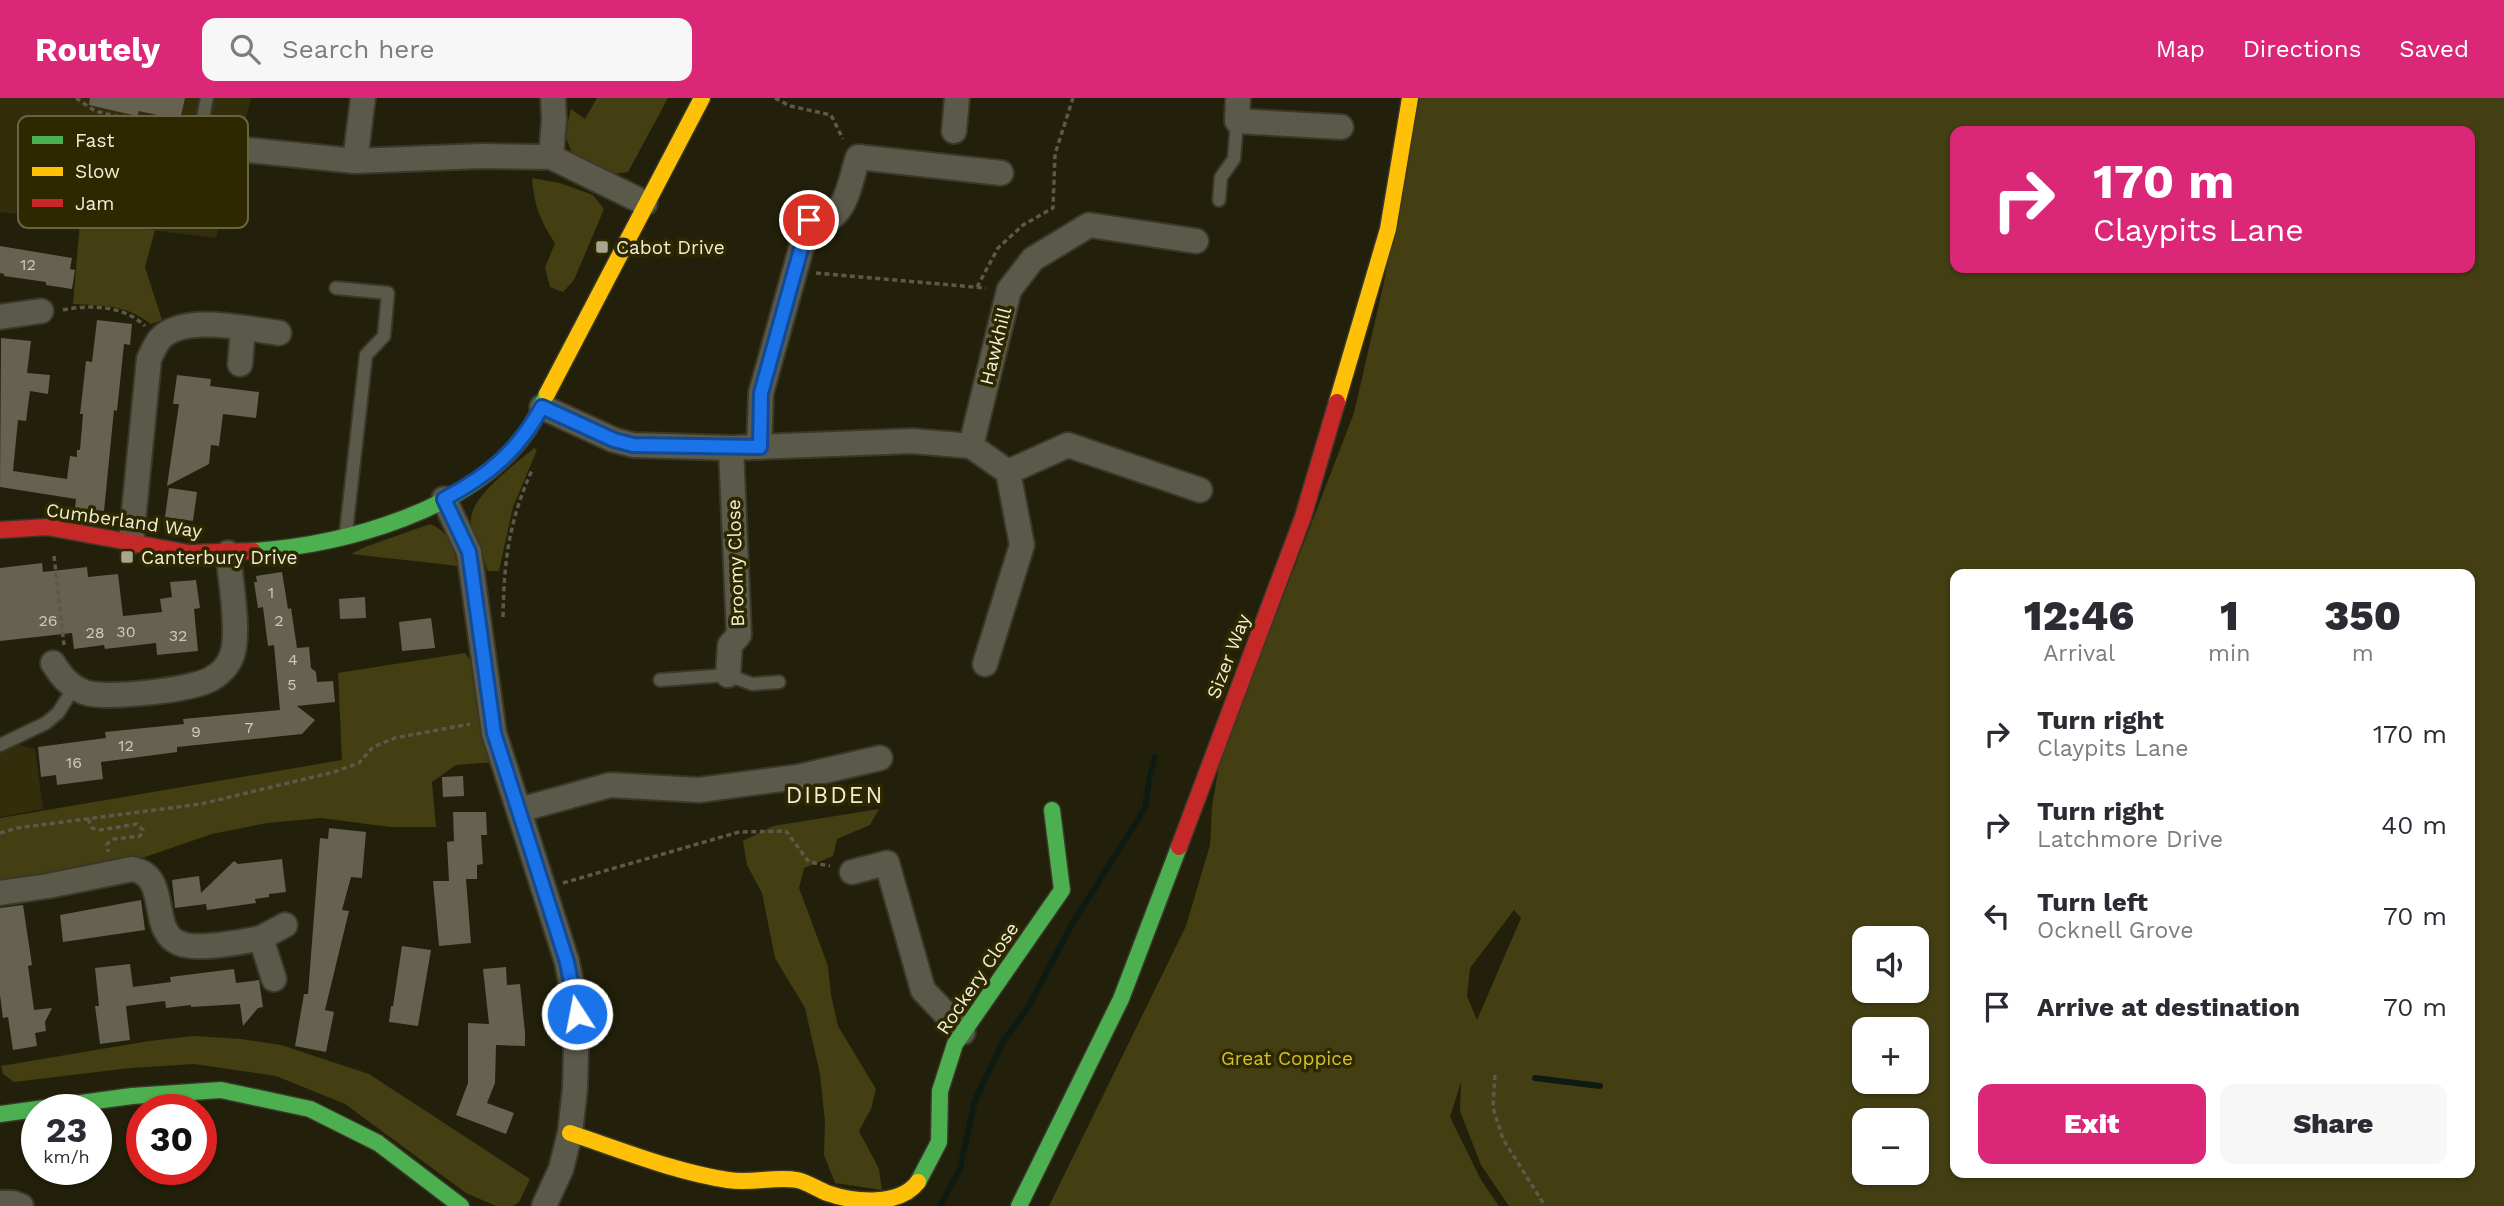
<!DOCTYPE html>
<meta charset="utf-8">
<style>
body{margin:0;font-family:"Work Sans",sans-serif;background:#f7f7f7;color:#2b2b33;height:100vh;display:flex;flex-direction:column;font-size:26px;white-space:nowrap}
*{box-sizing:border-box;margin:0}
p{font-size:23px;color:#7c7c81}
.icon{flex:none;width:38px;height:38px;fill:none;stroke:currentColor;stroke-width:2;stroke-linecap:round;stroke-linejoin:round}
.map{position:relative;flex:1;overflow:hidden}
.sheet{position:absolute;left:1950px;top:471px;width:525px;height:609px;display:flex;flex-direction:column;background:#fff;border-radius:14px;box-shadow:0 2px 5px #0004}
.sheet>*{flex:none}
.banner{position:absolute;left:1950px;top:28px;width:525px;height:147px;border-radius:14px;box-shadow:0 2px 5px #0004;background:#db2777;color:#fff;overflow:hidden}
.controls{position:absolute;left:1852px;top:828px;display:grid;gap:14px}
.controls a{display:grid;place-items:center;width:77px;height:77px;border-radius:14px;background:#fff;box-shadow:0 2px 5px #0004;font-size:35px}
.speed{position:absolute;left:21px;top:996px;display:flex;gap:14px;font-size:35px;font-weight:700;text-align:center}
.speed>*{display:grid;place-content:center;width:91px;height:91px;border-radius:50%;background:#fff;box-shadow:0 2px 5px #0004;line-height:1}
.speed small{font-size:18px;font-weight:400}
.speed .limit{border:10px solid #d22;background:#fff;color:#111}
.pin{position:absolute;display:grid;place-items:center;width:60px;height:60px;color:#fff;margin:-30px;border:4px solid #fff;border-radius:50%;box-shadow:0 2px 7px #0007}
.me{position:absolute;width:77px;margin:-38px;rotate:349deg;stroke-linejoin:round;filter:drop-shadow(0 0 5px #0008)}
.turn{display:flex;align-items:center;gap:24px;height:147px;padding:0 28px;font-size:32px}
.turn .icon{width:91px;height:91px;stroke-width:2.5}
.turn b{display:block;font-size:49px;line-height:60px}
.eta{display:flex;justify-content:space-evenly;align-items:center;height:119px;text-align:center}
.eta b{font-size:42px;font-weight:800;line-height:49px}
.primary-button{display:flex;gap:14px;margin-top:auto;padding:14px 28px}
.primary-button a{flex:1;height:80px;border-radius:14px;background:#db2777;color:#fff;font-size:28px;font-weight:800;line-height:80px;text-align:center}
.primary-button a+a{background:#f7f7f7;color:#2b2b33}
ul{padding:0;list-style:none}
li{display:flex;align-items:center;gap:21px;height:91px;padding:0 28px}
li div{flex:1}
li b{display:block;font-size:26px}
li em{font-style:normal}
header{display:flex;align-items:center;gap:42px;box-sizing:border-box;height:98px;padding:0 35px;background:#db2777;color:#fff}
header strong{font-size:33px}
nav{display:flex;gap:38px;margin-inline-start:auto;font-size:24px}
.search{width:490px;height:63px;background:#f7f7f7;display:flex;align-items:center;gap:18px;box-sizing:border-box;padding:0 24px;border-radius:14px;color:#7c7c81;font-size:26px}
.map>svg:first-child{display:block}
</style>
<header>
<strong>Routely</strong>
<div class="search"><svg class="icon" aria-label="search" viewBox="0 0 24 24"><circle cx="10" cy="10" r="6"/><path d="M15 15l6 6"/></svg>Search here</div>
<nav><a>Map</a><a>Directions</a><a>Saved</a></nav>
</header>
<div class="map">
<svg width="2504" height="1108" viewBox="0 0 2504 1108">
<rect width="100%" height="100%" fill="#22200a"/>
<g fill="#322e0b">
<path d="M0,0H251L216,140L0,114Z"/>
<path d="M0,643L35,651L43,711L0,719Z"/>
</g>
<g fill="#443e13" fill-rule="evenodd">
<path d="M597,0H668L628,74L614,76L572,55L565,37L571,11L585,21Z"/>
<path d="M1418,0H2504V1108H1509L1481,1067L1460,1013L1461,984L1450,1019L1481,1082L1499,1108H1049L1186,828L1210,747L1212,708L1220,662L1354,315L1384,184ZM1955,33H2469V170H1955ZM1955,476H2469V1074H1955ZM1514,812L1521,820L1477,922L1467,898L1470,870ZM1864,840H1916V892H1864ZM1864,931H1916V984H1864ZM1864,1022H1916V1074H1864Z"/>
<path d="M532,80L560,85L593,97L604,111L574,182L563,194L550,189L545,170L555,145C540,123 534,106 532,80Z"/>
<path d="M80,124L155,132L145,169L162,222L151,226C125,206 104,208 73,206Z"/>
<path d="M534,350L537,352L513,409L499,473H488C483,458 471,438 471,422C471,397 516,366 534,350Z"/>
<path d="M430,426C451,435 452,448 458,468L351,456L365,449Z"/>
<path d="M465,555L481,577L495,664L456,667L432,684L436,729H390L321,720L267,725L212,736L145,759L0,788V720L342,662L338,575Z"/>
<path d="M879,711L870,727L837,741L833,758L804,770L799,790L828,868L831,897L838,928L876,991L871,1011L859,1033L879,1071L882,1092L835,1085L824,1057L825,1024L820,976L805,910L775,860L762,795L747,767L743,743L773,728Z"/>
<path d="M193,938L241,941L281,947L369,976L530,1081L519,1104L513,1108H496L466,1095L345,1006L276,978L194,966L130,970L14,984L3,976L1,968L149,943Z"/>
</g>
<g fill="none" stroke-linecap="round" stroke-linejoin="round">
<g stroke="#0e1b13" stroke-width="6">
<path d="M1535,980L1600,988"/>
<path d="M940,1108L960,1071L975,1002L1004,942L1029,908L1071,828L1145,710L1149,682L1155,659"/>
</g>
</g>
<g fill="#666150">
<path d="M90,0H185L180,22L139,13L137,18L89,7Z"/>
<path d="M0,148L72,160L70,171L75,172L72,191L46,187V184L4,178V176L0,175Z"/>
<path d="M97,222L132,226L130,247L124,246L117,313L114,312L104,413L75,410L76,401L0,389L1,240L31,243L27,275L50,277L48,296L30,293L26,323L18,322L13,373L67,381L70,358L77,359V352H80L83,316H80L86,263L92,264Z"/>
<path d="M177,277L211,281L210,288L259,294L256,320L223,316L219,348L211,347L209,366L167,388L179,306H173Z"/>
<path d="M169,390L197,394L193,423L165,419Z"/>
<path d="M42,465L43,474L87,469L88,479L118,476L123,518L162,514L160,501L172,499L170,484L196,482L200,510L194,511L198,553L157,557L156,545L105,551L104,547L74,551L72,535L0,543V470Z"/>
<path d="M282,474L288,511L291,510L297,550L309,549L311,570L316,574L317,584L333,583L335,604L297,608L315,622L302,636L177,649V654L101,664L103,681L57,687L56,677L41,679L38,649L106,640L105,634L184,626L183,621L280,612L274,547L268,548L263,509L258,510L254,484H257L256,478Z"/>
<path d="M365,499L366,520L340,521L339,501Z"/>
<path d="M431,520L435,550L402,553L399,524Z"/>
<path d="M463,678L464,698L443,699L442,679Z"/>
<path d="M453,714H486L487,737H481L483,766L477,767V781H466L471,845L439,848L433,783H449L447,744L454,743Z"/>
<path d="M329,730L366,734L362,780L351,779L342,812L349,813L325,912L334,914L326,954L295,948L304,896H308L320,740L328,741Z"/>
<path d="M282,761L286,794L269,796V799L255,801L256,805L207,812L206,806L175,810L172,782L199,778L201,795L234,763L238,766Z"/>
<path d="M141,802L145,832L63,844L60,817Z"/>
<path d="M23,807L32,867L28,868L34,912L52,910L45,924L46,933L35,935L37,948L13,952L8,919L3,920L0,897V810Z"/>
<path d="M402,848L431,852L418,928L389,924L391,908H393Z"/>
<path d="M130,866L133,889L171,884L170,879L234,871L236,885L259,882L263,909L258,910L243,928L240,906L191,909V907L166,910L165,903L126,908L130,942L100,946L95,908H99L95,870Z"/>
<path d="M506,869L507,887L520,886L525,934V948L496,947L495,985L487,1005L514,1015L506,1036L456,1017L468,985V925L489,926L483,871Z"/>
</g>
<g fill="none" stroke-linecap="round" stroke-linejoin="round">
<g stroke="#3a3829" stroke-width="16">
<g id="lane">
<path d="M207,0C199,34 202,44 238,51"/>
<path d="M1219,102L1221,79L1234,61L1237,23"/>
<path d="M336,190L388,195L384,238L366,257L346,434"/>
<path d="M660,582L728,577L752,586L779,584"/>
<path d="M0,647L46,625L58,615L75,588"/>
</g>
</g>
<g stroke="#3a3829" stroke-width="28">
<g id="street">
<path d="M1238,0L1237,23L1341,29"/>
<path d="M954,33L957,0"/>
<path d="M238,51L355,63L482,58L551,59L645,105"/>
<path d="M551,59L554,22L553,0"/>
<path d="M355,63L363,0"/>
<path d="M0,219L41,213"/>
<path d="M240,266L243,231"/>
<path d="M542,309L614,342L633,347L731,350L912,343L971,348L1008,374L1022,447L985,566"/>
<path d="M971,348L1009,192L1033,161L1089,127L1196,143"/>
<path d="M759,349L761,295L809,122C845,131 849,86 858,59L1001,75"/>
<path d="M1008,374L1068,347L1200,392"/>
<path d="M444,401L469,454L494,635L567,864L577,916L575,990L570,1035L561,1071L544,1108"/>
<path d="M131,444L149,261C152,255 155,247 160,241C183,215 248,231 279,235"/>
<path d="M53,565C61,578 69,588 84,594C104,602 192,592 211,581C220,576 229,567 232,557C240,534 230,480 228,455"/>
<path d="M728,577L730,547L739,537L731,350"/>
<path d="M519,712L610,687L699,692L798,679L880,660"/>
<path d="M852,774L887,765L923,892L963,934"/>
<path d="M0,795L48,788L132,771C171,777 148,833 179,845C195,853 243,844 261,840"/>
<path d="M274,881L261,840L285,827"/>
<path d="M0,1105H13L21,1108"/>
</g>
</g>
<g stroke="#3a3829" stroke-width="19">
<g id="fast">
<path d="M253,453C344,447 472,412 527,334C535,323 541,308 547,296"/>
<path d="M0,1016L132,998L221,992L310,1011L378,1045L461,1108"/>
<path d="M918,1084L939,1044L940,993L955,946L1062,792L1052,712"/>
<path d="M1019,1108L1121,901L1179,749"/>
</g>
</g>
<g stroke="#3a3829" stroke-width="19">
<g id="slow">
<path d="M547,296L702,0"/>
<path d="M1337,304L1388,131L1410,0"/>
<path d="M570,1035C621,1052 675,1074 728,1082C751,1086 775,1078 797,1082C807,1084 817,1091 827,1095C856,1105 900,1108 918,1084"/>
</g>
</g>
<g stroke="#3a3829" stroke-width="19">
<g id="jam">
<path d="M0,432L47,429L189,455L253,453"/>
<path d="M1179,749L1303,419L1337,304"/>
</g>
</g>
<g stroke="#5b594a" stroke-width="3.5" stroke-dasharray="5 3.5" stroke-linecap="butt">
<path d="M76,0L95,13L123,20L128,16"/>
<path d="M775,0L790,8L831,17L843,41"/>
<path d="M816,175L986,190"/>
<path d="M977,189L998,150L1023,127L1053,110L1055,56L1073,0"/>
<path d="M63,212C90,206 125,208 145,228"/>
<path d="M54,458L64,547"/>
<path d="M503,519C504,462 509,422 533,370"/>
<path d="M88,721L92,730L100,732L137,726L143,732L140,738L114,741L107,746L108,754"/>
<path d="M0,735L17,730L201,706L334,674L359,665L373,649L395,640L470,626"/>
<path d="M563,785L739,734L786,733L809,764L830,768"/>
<path d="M1495,977L1493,1010L1503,1041L1545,1108"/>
</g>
<use href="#lane" stroke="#5a594a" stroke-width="12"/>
<use href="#street" stroke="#5a594a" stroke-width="24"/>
<use href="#fast" stroke="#4caf50" stroke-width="16"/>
<use href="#slow" stroke="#ffc107" stroke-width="16"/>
<use href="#jam" stroke="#c62828" stroke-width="16"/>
</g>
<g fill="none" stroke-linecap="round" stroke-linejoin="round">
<g stroke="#114b97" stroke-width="18">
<path id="route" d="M577,916L567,864L494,635L469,454L444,401C489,377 517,354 542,309L614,342L633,347L760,349L761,295L809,122"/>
</g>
<use href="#route" stroke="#1a73e8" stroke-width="12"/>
</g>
<g fill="#a9a690" stroke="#2d2800" stroke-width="2.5">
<rect x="595" y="142" width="14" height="14" rx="3.5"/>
<rect x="120" y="452" width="14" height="14" rx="3.5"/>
</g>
<g text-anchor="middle" stroke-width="7" stroke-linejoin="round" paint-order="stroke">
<g font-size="16" fill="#cecbb6">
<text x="28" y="172">12</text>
<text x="271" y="500">1</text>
<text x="48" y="528">26</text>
<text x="279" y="528">2</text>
<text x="126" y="539">30</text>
<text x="95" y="540">28</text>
<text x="178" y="543">32</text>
<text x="293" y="567">4</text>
<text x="292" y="592">5</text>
<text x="249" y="635">7</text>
<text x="196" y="639">9</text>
<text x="126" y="653">12</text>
<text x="74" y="670">16</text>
</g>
<g font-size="19" fill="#f1eed8" stroke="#2d2800" text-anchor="start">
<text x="616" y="156">Cabot Drive</text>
<text x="141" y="466">Canterbury Drive</text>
</g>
<g font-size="19" fill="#f1eed8" stroke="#2d2800">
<text transform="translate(995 248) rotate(-76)" y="7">Hawkhill</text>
<text transform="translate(124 422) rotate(8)" y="7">Cumberland Way</text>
<text transform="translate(735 465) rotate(-92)" y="7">Broomy Close</text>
<text transform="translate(1228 558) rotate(-69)" y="7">Sizer Way</text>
<text transform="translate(977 880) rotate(-56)" y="7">Rockery Close</text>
</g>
<g font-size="19" fill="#d3c12b" stroke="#2d2800">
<text x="1287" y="967">Great Coppice</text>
</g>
<g font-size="23" letter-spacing="2" fill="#f1eed8" stroke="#2d2800">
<text x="835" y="705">DIBDEN</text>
</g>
</g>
<rect x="18" y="18" width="230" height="112" rx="10" fill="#2d2800" stroke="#686341" stroke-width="2"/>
<rect x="32" y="38" width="31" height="8" fill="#4caf50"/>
<rect x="32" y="69" width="31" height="9" fill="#ffc107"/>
<rect x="32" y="101" width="31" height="8" fill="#c62828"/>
<g font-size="19" fill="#f1eed8">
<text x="75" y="49">Fast</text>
<text x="75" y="80">Slow</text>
<text x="75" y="112">Jam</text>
</g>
</svg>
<div class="controls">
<a><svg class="icon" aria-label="sound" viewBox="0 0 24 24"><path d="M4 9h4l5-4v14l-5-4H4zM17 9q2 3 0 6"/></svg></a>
<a>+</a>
<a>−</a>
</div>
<div class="speed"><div>23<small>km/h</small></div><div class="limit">30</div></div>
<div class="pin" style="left:809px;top:122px;background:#d93025"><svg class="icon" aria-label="arrive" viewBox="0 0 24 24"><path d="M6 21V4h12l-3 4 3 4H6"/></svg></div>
<svg class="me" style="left:577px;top:916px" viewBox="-20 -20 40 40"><circle r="17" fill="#1a73e8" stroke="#fff" stroke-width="3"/><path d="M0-11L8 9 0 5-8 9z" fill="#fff"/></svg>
<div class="banner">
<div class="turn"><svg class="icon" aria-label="right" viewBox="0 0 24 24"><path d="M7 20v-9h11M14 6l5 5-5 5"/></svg><div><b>170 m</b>Claypits Lane</div></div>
</div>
<section class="sheet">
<div class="eta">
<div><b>12:46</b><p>Arrival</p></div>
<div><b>1</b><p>min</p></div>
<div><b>350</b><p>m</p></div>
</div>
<ul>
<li><svg class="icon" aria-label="right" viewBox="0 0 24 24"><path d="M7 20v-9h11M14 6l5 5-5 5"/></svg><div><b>Turn right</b><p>Claypits Lane</p></div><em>170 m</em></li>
<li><svg class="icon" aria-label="right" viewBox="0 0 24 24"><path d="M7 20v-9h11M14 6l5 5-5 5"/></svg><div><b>Turn right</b><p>Latchmore Drive</p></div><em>40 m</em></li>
<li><svg class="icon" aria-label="left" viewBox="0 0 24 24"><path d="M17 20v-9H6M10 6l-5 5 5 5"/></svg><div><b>Turn left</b><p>Ocknell Grove</p></div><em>70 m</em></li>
<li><svg class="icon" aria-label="arrive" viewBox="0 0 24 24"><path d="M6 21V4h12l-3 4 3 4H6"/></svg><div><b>Arrive at destination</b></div><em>70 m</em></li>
</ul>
<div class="primary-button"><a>Exit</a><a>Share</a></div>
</section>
</div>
